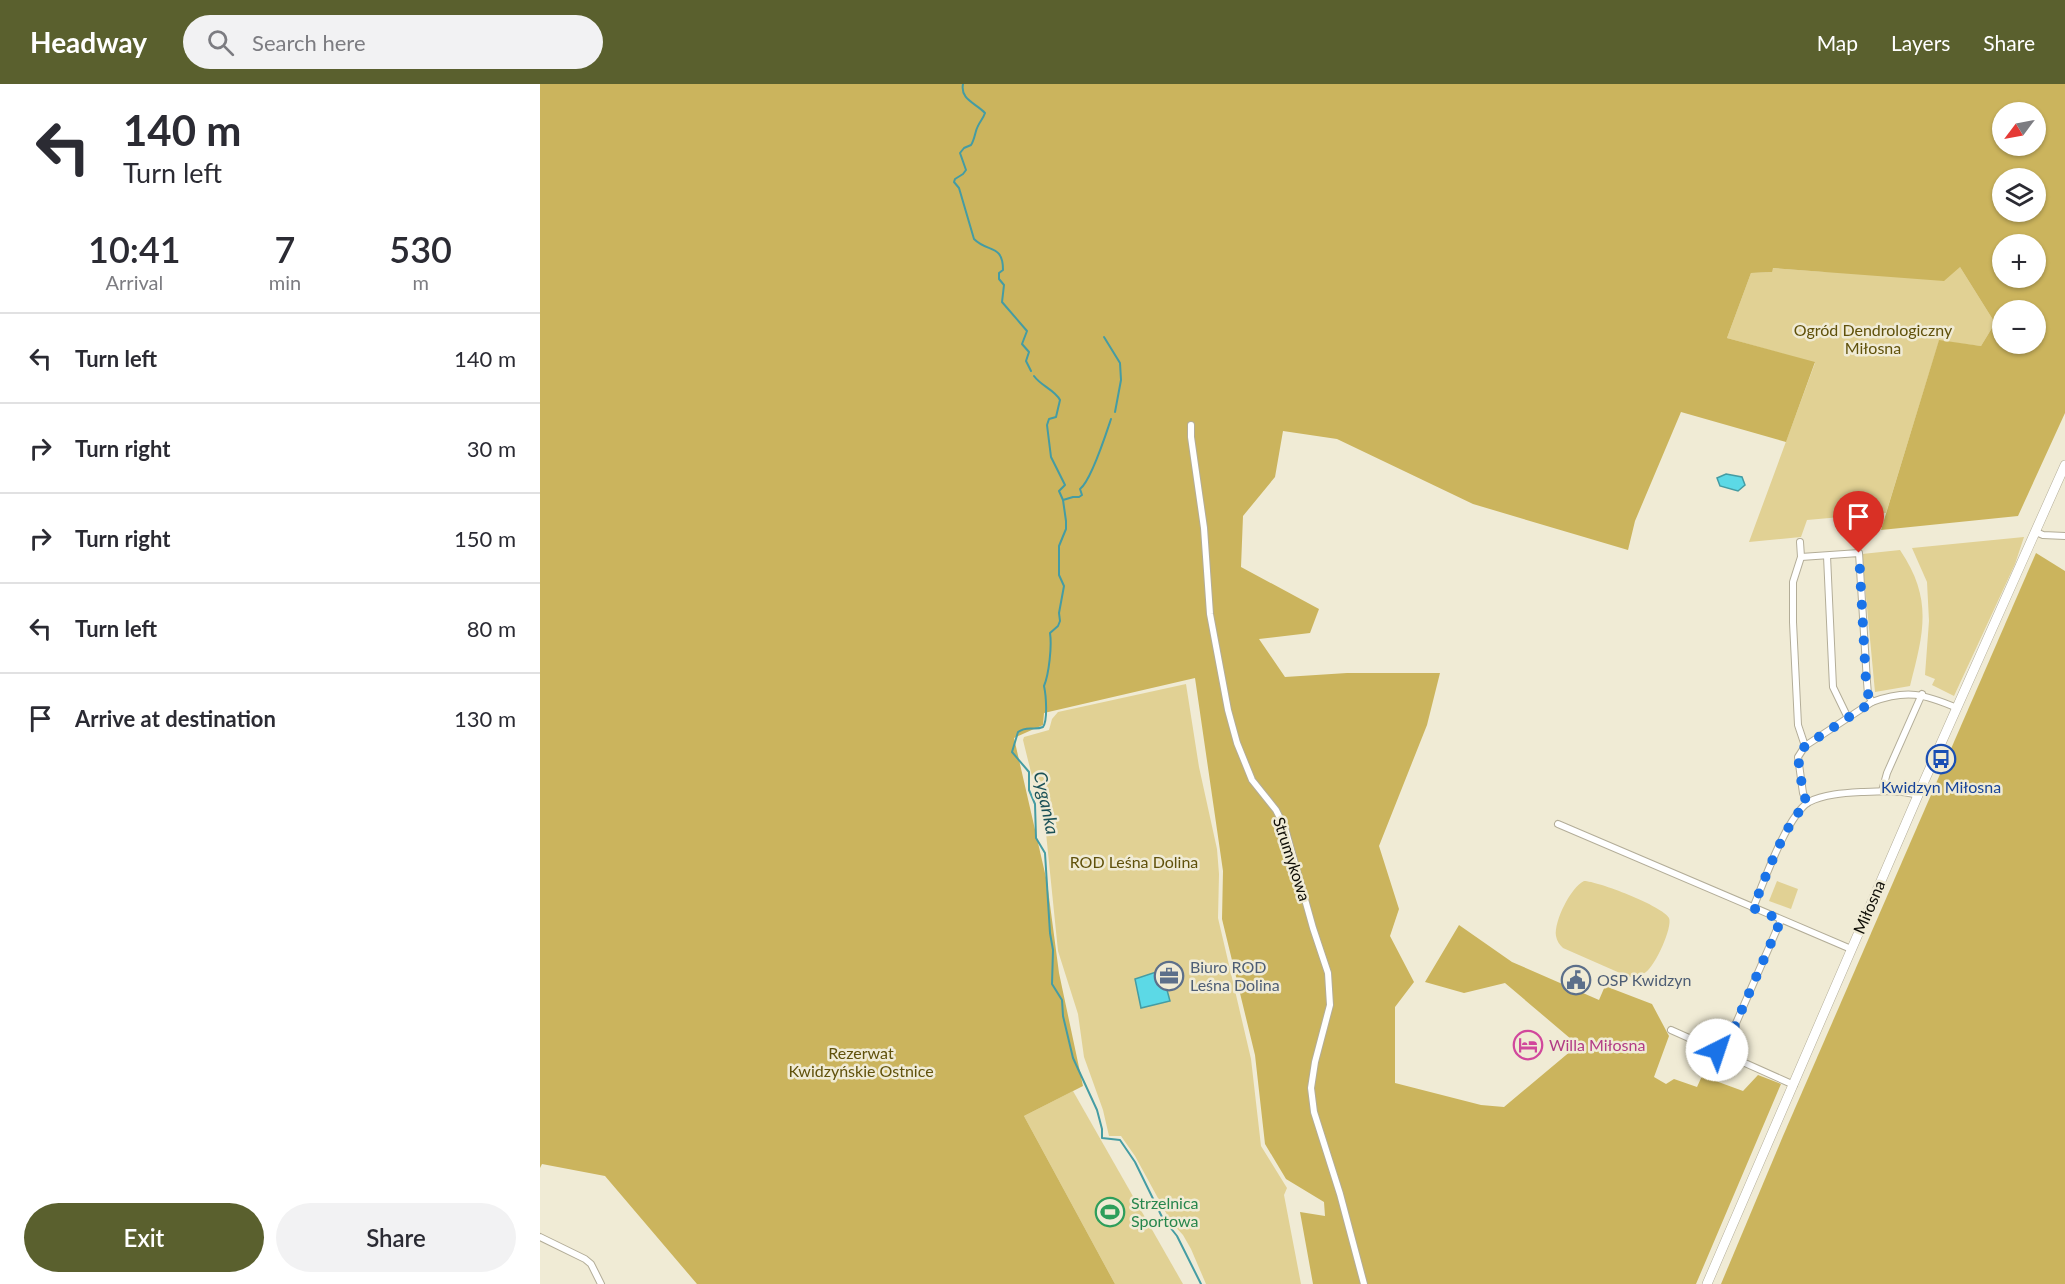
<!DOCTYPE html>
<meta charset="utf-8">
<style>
body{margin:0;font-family:Lato,sans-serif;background:#f2f2f3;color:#2b2b33;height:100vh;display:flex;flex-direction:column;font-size:22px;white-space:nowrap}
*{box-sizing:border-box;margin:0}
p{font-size:20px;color:#7c7c81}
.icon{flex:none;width:33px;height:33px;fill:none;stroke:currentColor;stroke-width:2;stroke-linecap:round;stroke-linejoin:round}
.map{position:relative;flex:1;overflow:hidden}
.details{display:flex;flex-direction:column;background:#fff;width:540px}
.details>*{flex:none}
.hud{background:#fff;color:#2b2b33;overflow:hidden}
.needle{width:39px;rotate:238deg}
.buttons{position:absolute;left:1452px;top:18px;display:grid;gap:12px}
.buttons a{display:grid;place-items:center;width:54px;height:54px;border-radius:50%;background:#fff;box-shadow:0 2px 4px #0004;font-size:30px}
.pin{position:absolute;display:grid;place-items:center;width:51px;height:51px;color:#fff;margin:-62px -26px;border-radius:50% 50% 50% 0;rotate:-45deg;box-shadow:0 0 6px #0007}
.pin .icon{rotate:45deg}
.me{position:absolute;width:66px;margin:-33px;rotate:41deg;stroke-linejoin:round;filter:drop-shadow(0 0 4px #0008)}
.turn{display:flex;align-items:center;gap:21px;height:126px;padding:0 24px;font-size:27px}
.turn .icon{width:78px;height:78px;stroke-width:2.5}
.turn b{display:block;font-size:42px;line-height:51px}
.eta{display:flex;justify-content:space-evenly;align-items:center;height:102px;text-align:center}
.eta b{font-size:36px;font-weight:600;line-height:42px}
.button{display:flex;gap:12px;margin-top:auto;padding:12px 24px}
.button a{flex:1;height:69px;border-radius:36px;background:#5a602e;color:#fff;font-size:24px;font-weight:600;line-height:69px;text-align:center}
.button a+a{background:#f2f2f3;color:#2b2b33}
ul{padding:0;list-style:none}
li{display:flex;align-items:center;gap:18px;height:90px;padding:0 24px;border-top:2px solid #e1e1e2}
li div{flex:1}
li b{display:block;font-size:22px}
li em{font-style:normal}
header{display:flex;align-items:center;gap:36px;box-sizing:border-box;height:84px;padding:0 30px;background:#5a602e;color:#fff}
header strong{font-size:28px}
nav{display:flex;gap:33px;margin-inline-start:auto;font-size:21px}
.search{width:420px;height:54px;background:#f2f2f3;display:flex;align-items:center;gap:15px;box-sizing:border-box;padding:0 21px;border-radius:33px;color:#7c7c81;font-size:22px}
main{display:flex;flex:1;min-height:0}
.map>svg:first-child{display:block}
</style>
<header>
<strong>Headway</strong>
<div class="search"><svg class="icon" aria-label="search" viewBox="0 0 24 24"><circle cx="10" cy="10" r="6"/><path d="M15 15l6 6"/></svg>Search here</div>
<nav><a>Map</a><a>Layers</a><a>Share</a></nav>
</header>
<main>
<section class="details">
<div class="hud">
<div class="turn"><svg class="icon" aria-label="left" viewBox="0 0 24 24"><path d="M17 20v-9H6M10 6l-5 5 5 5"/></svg><div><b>140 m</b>Turn left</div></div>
</div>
<div class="eta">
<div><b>10:41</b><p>Arrival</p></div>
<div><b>7</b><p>min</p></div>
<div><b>530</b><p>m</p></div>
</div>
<ul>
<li><svg class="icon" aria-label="left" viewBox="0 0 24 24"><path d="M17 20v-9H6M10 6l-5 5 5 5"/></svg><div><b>Turn left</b></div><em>140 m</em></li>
<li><svg class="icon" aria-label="right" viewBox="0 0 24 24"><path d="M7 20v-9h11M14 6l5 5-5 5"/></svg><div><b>Turn right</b></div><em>30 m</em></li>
<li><svg class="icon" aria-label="right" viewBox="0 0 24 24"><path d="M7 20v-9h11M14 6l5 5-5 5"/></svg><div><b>Turn right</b></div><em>150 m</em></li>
<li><svg class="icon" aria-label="left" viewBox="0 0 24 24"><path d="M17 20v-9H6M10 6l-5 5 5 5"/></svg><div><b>Turn left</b></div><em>80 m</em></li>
<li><svg class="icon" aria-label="arrive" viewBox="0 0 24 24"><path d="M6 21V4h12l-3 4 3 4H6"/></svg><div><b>Arrive at destination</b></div><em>130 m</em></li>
</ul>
<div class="button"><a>Exit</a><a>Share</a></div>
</section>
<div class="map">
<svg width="1525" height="1200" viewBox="0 0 1525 1200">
<rect width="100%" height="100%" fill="#f0ebd5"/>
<g fill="#e1d194">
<path d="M1420,183L1455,239L1441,262L1399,257L1346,429L1267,436L1261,453L1209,458L1275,279L1187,254L1211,189L1232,188V184L1285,188Z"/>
<path d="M1484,453L1475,480L1414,612L1392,601L1395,595L1385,591L1389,537L1387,498L1372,464Z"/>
<path d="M1360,466C1393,515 1384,548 1370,602L1335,608L1322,470Z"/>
<path d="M646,600L659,683L677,765L679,790L678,834L711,975L721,1062L747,1104L744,1111L761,1200H666L651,1165L643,1151L631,1138L595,1072L581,1052H569L563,1026L544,973L538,930L518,867L506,749L483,656L484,653L509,646L512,635L518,628Z"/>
<path d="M1044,797C1057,797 1123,822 1129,834C1133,843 1115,882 1106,888C1101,892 1095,893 1089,893L1023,864C1019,860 1017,857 1016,852C1014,837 1031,803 1044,797Z"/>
<path d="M1237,797L1258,805L1251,825L1229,817Z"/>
<path d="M533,1007L643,1200H575L484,1032Z"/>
</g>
<g fill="#cbb45d" fill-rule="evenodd">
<path d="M0,0H1525V329L1478,432L1341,446L1399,256L1441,262L1455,239L1420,183L1404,197L1233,184L1232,188L1211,189L1187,254L1275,278L1246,358L1141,328L1095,437L1088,466L933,420L797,355L743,347L735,393L703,432L701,483L779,525L770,549L719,555L745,593L807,589H900L887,641L839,762L859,825L850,852L874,898L855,923V999L941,1021L964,1023L1038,961L965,899L924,909L885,898L919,841L972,878L1059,916L1065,902L1112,920L1129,952L1114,993L1126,1000L1134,995L1157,1003L1162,992L1203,1007L1218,991L1241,1000L1156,1200H773L760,1128L785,1132L784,1118L746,1095L725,1060L715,971L682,835L683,787L655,594L504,629L503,641L474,654L507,798L519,889L543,1002L484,1032L575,1200H157L65,1092L2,1080L0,1084ZM1462,28H1496V62H1462ZM1462,94H1496V128H1462ZM1462,160H1496V194H1462ZM1462,226H1496V260H1462Z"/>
<path d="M1496,469L1525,487V1200H1181L1243,1052Z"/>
</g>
<g fill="#5cd9e6" stroke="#459ca3" stroke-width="1.5">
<path d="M1186,390L1202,393L1205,401L1198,407L1180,402L1177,394Z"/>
<path d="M616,888C625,893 627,907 630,917L601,924L595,895Z"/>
</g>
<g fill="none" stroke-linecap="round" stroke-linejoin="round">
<g stroke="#459ca3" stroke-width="2">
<path d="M423,0C420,16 436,19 445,29C443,35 440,37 438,42C435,47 435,55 431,61L424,64L420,69L426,86L423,90L415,95L414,98L419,104L434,155C448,169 463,160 463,186L459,189V195L464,201L462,218L487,247L482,260L489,268L486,277L491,287"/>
<path d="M564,253L580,279L581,296L575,328"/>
<path d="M494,292C501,302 515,306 520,316L516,333L509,335L507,341L511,373L525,401L519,407L523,416L526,437V445L519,462V491L524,502L519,529L520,537L518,542L510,549C512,562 509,590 504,602C506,611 508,636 503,643C494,647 487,641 478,648L472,668L489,688V706L495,720L496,754L505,769L510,849L513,866L512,900L522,916L523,932L533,974L557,1026L562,1045V1054L580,1056L595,1078L622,1133L637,1152L661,1200"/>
<path d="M523,416L533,413H539L542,411L540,405C551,397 566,350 571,335"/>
</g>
<g stroke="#b3ad98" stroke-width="8">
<g id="street">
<path d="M651,341V353L664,444L670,530L688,626L697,659L712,696L736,726L745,744L773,844L788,889L790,921L775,978L771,1004L774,1028L800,1110L824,1200"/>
<path d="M1496,448L1503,451L1525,452"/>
<path d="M1260,458L1261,473L1253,498V538L1258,641L1265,662"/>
<path d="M1287,472L1293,603L1308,634"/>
<path d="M1261,473L1319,469L1327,598L1328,610L1332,618"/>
<path d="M1342,707L1347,689L1382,610"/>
<path d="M1267,719L1263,709L1258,673L1265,662L1332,618C1367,605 1384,610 1417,624"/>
<path d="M1018,740L1311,865"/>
<path d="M1213,824C1223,800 1247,731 1269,718C1284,710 1306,709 1323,708C1342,707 1359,706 1378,711"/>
<path d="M1131,946L1254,1001"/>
<path d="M1183,969L1241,836"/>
<path d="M0,1153L45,1175L51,1180L61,1200"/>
</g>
</g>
<g stroke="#b3ad98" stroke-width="10">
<path id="primary" d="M1167,1200L1382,702L1525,381"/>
</g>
<use href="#street" stroke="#fff" stroke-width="6"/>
<use href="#primary" stroke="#fff" stroke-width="9"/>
</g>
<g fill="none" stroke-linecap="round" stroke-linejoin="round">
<path stroke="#1a73e8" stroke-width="10" stroke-dasharray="0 18" d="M1177,966L1183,969L1241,836L1213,824C1225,795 1244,740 1267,719L1263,709L1258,673L1265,662L1332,618L1328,610L1326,598L1319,469"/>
</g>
<defs>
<g id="bus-ring" transform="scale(1.5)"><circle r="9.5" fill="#f0ebd5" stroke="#1a4fb4" stroke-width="1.5"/><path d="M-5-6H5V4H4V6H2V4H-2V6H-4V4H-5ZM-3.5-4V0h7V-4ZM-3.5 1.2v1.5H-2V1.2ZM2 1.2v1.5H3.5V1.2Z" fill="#1a4fb4"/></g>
<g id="office-ring" transform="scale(1.5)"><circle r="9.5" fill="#f0ebd5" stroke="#5c6f8a" stroke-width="1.5"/><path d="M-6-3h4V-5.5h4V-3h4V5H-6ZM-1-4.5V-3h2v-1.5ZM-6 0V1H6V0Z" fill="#5c6f8a"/></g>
<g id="civic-ring" transform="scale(1.5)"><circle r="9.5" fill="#f0ebd5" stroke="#5c6f8a" stroke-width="1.5"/><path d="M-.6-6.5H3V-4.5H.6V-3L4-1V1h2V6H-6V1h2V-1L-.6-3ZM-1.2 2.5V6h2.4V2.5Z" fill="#5c6f8a"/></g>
<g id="hotel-ring" transform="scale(1.5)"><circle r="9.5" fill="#f0ebd5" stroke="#d1479c" stroke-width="1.5"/><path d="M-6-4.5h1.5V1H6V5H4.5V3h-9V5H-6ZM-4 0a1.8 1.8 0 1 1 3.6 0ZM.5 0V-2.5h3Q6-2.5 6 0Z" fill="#d1479c"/></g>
<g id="stadium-ring" transform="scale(1.5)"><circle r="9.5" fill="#f0ebd5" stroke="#2e9e5b" stroke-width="1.5"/><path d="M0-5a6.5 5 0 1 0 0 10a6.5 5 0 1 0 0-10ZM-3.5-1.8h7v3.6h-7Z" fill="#2e9e5b"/></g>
</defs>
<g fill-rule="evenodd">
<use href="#bus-ring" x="1401" y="675"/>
<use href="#office-ring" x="629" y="892"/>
<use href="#civic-ring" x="1036" y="896"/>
<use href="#hotel-ring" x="988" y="961"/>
<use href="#stadium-ring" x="570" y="1128"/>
</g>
<g text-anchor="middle" stroke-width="5" stroke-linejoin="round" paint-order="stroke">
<g font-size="16" fill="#60510b" stroke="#f0ebd5">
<text x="1333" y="252">Ogród Dendrologiczny<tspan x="1333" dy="18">Miłosna</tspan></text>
<text x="594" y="784">ROD Leśna Dolina</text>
<text x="321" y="975">Rezerwat<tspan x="321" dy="18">Kwidzyńskie Ostnice</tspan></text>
</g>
<g font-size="16" fill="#164399" stroke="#f0ebd5">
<text x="1401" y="709">Kwidzyn Miłosna</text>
</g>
<g font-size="16" fill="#0e0d06" stroke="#f0ebd5">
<text transform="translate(752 775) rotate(72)" y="6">Strumykowa</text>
<text transform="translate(1329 823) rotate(-67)" y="6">Miłosna</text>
</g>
<g font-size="16" fill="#4e5e75" stroke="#f0ebd5" text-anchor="start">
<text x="650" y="889">Biuro ROD<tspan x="650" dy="18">Leśna Dolina</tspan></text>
<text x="1057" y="902">OSP Kwidzyn</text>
</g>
<g font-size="16" fill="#b23c85" stroke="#f0ebd5" text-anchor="start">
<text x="1009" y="967">Willa Miłosna</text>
</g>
<g font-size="16" fill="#27864d" stroke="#f0ebd5" text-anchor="start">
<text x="591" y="1125">Strzelnica<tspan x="591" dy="18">Sportowa</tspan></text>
</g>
<g font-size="18" font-style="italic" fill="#1b5157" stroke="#f0ebd5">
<text transform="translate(506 719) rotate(78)" y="6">Cyganka</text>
</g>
</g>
</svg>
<div class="buttons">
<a><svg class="needle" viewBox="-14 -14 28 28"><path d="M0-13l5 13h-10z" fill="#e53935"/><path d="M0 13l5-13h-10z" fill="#7c7c81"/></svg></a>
<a><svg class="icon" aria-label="layers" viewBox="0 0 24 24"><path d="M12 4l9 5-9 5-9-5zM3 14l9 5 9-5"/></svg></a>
<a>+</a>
<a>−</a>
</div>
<div class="pin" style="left:1319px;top:469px;background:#d93025"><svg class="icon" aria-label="arrive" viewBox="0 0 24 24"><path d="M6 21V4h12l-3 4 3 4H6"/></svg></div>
<svg class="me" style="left:1177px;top:966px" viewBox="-20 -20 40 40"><circle r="19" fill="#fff"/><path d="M0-13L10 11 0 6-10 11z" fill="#1a73e8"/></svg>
</div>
</main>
